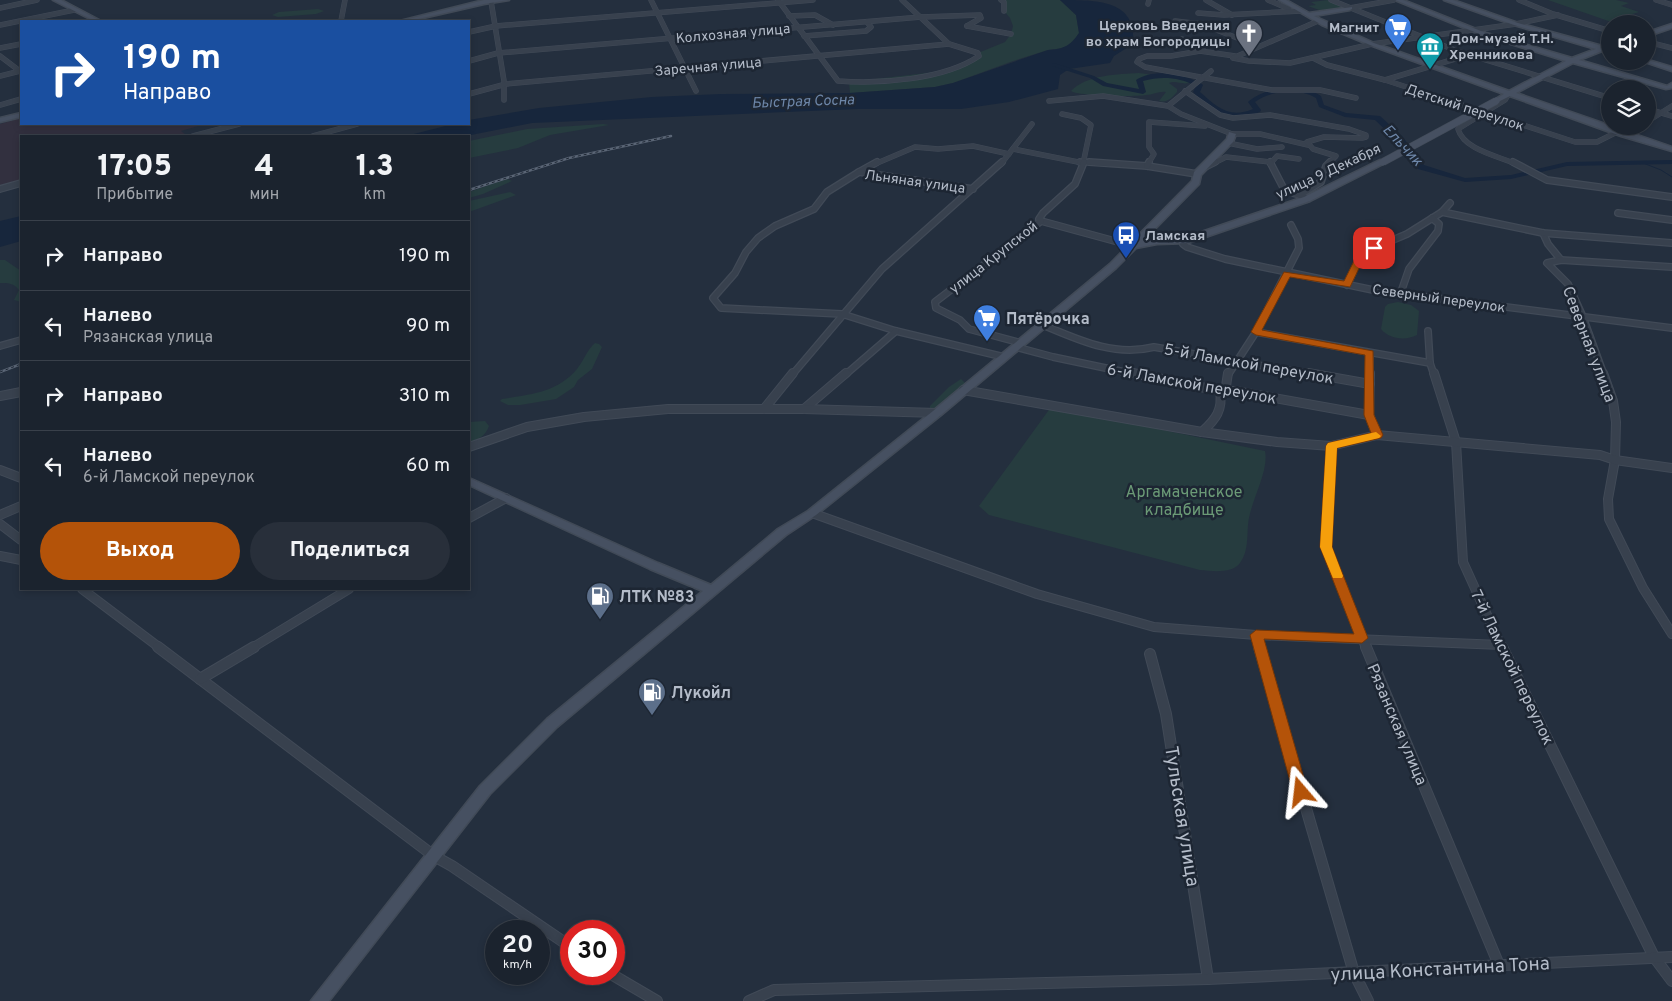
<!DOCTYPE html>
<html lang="ru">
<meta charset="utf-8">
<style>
body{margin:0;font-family:Overpass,sans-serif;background:#282f3a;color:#f1f3f6;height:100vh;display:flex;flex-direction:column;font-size:19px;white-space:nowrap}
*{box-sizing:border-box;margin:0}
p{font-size:16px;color:#a0a4aa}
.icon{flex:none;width:28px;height:28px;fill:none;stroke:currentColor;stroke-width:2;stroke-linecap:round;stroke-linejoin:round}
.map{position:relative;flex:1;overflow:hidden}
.drawer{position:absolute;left:20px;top:135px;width:450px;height:455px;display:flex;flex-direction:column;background:#1b232e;border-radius:0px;box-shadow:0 2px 8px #0003,0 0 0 1px #39404a}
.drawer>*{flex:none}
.banner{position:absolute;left:20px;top:20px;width:450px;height:105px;border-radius:0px;box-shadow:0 2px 8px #0003,0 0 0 1px #39404a;background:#1a4fa0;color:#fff;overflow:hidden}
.tools{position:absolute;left:1601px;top:15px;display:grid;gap:10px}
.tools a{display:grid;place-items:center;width:55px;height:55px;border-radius:50%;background:#1b232e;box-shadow:0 2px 8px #0003,0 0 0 1px #39404a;font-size:25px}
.speed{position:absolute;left:485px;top:920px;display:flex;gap:10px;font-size:25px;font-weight:700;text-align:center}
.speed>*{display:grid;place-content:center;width:65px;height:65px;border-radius:50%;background:#1b232e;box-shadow:0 2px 8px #0003,0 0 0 1px #39404a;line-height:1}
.speed small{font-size:12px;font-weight:400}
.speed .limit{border:8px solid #d22;background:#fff;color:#111}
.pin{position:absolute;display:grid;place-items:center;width:42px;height:42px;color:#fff;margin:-21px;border-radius:10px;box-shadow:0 2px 8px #0006}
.me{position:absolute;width:55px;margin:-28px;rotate:343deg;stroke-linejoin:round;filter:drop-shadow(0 0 4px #0008)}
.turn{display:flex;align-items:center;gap:18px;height:105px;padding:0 20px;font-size:22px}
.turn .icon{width:65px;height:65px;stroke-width:2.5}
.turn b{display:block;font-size:35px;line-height:42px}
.eta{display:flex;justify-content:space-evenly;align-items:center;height:85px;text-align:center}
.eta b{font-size:30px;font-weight:800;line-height:35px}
.action{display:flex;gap:10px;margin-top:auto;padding:10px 20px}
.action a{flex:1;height:58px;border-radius:30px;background:#b45309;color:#fff;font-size:20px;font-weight:800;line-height:58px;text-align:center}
.action a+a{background:#282f3a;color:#f1f3f6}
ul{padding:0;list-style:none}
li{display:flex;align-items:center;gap:15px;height:70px;padding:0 20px;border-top:1px solid #39404a}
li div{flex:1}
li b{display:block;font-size:19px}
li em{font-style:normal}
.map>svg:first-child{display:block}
</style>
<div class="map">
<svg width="1672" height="1001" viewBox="0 0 1672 1001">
<rect width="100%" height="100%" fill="#242f3e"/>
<path fill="#32303f" d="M21,118V124H205L181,131L186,135L180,136H21V180L0,185V124Z"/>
<g fill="#263c3f">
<path d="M1001,0H1060L1076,15L1079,33L1072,44L1064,48L1048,50L1013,61L953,83L935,87L850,93L849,82L944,71L969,64L978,53L1005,42L1011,34L1013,26L1010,18L1004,11Z"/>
<path d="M1328,0L1345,8L1322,11L1308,6L1316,5L1311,2Z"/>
<path d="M1548,0H1616L1629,3L1621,6L1639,12L1629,15L1640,19L1634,21L1641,24H1617Z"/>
<path d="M318,9L324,11L316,14L278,17L272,15L279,12Z"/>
<path d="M1139,73L1184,79L1190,82C1184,86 1176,80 1169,83L1177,89V92C1172,98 1167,103 1159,101L1166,92C1159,91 1153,95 1146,95C1135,97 1077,96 1071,91C1086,75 1118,74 1139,73Z"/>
<path d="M603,124L609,125L550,135L518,148L469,158V141L527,129Z"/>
<path d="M507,179L512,181L483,194L469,198V192Z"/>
<path d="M510,192L516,195L469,212V201Z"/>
<path d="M0,260H5L21,271V302L14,300L19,290C14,283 8,283 0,283Z"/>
<path d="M1398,302L1411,305L1419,311L1417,335C1405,341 1389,339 1381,329L1385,307L1388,304Z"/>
<path d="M595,343L599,344L602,347L592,369L578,380L574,387L556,399L520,405H508L500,401L502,399C531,394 557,393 577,369C584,360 587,350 595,343Z"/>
<path d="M961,379L965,383L936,409L930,408V406L949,387Z"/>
<path d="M1051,407L1265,451C1269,470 1253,497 1249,518C1246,533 1250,549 1240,563C1232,574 1212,571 1200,570L989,515L979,506Z"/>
<path d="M485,421L489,426C485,437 478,439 469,444V422Z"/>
</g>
<g fill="#17263c">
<path d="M1060,0C1099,0 1137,0 1133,44L1114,56L1110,63L1069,69L1060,75L1058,89L1009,102L961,109H858L532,123L466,136H406L453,124H469V120L539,108L652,97L721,94L850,93L935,87L953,83L1048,50C1064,49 1070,46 1079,33L1076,15Z"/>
<path d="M21,216V241L0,247V221Z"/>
</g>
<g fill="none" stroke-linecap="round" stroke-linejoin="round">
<path stroke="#17263c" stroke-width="1" d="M1643,163L1661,170L1672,177"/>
<path fill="#17263c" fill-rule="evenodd" d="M1054,63L1094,76L1107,83L1139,89L1136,80C1155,68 1183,74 1202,84L1203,85L1200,92C1217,107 1229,119 1253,109L1248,102L1249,101C1267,86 1301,83 1321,96L1324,105L1346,113L1380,116L1402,136L1424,165L1465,178L1511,175L1567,162L1672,160V164L1567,166L1511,179L1465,182L1418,169L1396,140L1375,120L1345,117L1319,107L1316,98C1299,88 1271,90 1255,102L1261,110L1260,112C1231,123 1213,114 1193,92L1196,86C1179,77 1161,76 1143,81L1146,92L1143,94L1103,86L1090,78L1052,66V64Z"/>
<g stroke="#414a57" stroke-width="5.5">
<g id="street-far3">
<path d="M651,0L696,91"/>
<path d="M778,0L838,81C879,84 944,80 979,56L978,53L949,44L902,0"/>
<path d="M1001,0L1004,2V11"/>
<path d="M1206,0L1232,15"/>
<path d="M1268,0L1289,9"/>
<path d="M1331,0L1457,51L1610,98"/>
<path d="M1519,0L1553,14L1610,31"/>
<path d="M1656,0L1672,5"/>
<path d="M491,1L504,81V100"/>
<path d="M1148,4L1149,0"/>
<path d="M0,8L37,0"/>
<path d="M1350,8L1394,0"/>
<path d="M1198,13L1224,15L1301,11"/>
<path d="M789,16L815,15L833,25"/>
<path d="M341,21L345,0"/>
<path d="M1175,21L1201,24L1258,46"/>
<path d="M0,25L74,10"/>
<path d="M967,26L1011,34"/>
<path d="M469,32L496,26L813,0"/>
<path d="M804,36L866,31L871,27L867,22"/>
<path d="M1182,39V42L1203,48"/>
<path d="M1648,42L1672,48"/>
<path d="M0,48L21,44"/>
<path d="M0,56L21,72"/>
<path d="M1235,56L1200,51L1171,56H1147L1139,59L1137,62L1145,67L1272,90H1320L1356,98"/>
<path d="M1233,58L1249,61L1290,63L1372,44L1516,24L1558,15"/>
<path d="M1233,58L1318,21"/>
<path d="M1313,58L1327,65L1385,80L1575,142H1597L1617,132"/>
<path d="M469,61L498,53L921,17L980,15L981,18L967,26"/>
<path d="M1211,71L1168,106L1181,114L1232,134H1260L1308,145"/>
<path d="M0,76L20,71"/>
<path d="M1385,80L1468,55"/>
<path d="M1185,91L1220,115L1233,118L1270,115L1349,129L1366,135V137L1362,138L1324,137L1307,142L1313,149L1336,156L1328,164"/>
<path d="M469,94L506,84L949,44"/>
<path d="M1508,95L1505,100L1458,129C1464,150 1498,156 1516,164"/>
<path d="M1049,101L1103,96L1168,106"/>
<path d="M0,105L21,99"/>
<path d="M1648,109L1672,116"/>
<path d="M1062,114L1081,118L1091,125L1083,164"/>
<path d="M1648,121L1672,106"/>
<path d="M1624,134L1639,126"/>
<path d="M193,136L239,124"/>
<path d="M313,136L357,124"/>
<path d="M1228,143L1257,149L1282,147"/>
<path d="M1013,149L1083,163"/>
<path d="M1084,162L1109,164"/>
<path d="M875,164L915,147L938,149L973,146L1009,154"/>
<path d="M1001,164L1032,124"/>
<path d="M1148,164L1154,154L1149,147V122L1205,126"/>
<path d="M1212,164L1226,157L1270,162"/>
<path d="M1270,164L1277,156L1299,159"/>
</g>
</g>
<g stroke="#414a57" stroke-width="8">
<g id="street-far2">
<path d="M1080,162L1083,163"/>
<path d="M1089,162L1147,166L1197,174"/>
<path d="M1270,162L1285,191L1300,195"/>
<path d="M1513,162L1547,180L1672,197"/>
<path d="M1147,166L1149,162"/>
<path d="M1203,168L1215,162"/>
<path d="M859,172L877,162"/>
<path d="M0,189L21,183"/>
<path d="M973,189L859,172L827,192L814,209L775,226L758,238L746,252L735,273L713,298L721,308L842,314L896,331L1004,357"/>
<path d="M1307,199L1300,195L1321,182L1326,166L1330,162"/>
<path d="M1442,212L1450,203"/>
<path d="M1618,213L1672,220"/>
<path d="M1041,221L1133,246"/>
<path d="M1543,233L1548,244L1561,260"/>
<path d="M1185,241L1183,244L1187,247L1225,259L1373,290L1672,328"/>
<path d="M1347,285L1358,261L1374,248L1407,234L1442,212L1543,233L1672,243"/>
<path d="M1401,292L1409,269L1438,231L1439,224L1432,218"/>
<path d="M1043,325C1079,340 1114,357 1154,347L1315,375"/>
<path d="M1428,331L1430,363L1434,375"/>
<path d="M1256,332L1430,363"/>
<path d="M1021,343L969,329L960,320L936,308L935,302L1041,221L1039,219L1043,213L1075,184L1084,162"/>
<path d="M0,346L21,340"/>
<path d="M1016,347L1053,357L1139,375"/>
<path d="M792,375L882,269L1002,162"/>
<path d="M845,375L896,331"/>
<path d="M1228,375L1256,332L1299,248L1298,239L1291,225"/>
<path d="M1370,375V353"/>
<path d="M1604,375L1583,317L1568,284L1547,263L1561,260L1672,267"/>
</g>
</g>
<g stroke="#414a57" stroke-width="10">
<g id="street-far1">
<path d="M1133,373L1220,391H1235L1369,415"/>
<path d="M1308,373L1370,384"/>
<path d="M1370,373L1369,415L1377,435"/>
<path d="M1434,373L1456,442L1463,562L1502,648"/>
<path d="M1603,373L1613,401L1616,422L1615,460L1608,499L1609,519L1643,588L1672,634"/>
<path d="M963,390L1202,432L1277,442L1331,446L1377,435L1600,455L1615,460L1672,468"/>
<path d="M0,396L21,392"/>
<path d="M764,409L793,373"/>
<path d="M804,409L846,373"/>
<path d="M1202,432C1216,419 1223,410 1220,391L1226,386L1228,373"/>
<path d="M1331,446L1326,547L1366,648"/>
<path d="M469,447L527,427L584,417L668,409H804L937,413"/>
<path d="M0,470L21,478"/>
<path d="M812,513L1037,594L1154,627L1256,635L1501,645"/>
<path d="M0,515L21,506"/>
<path d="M469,518L506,498"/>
<path d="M0,524L21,540"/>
<path d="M0,556L21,560"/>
<path d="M82,589L160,648"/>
<path d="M1256,635L1260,648"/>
<path d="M252,648L349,589"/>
</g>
</g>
<g stroke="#414a57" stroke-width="12">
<g id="street">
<path d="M158,647L434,856L452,866L571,947"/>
<path d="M1259,647L1354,973L1368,1001"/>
<path d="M1366,647L1499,965"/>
<path d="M1502,647L1654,957L1672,981"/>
<path d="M1150,654L1166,714L1208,979"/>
<path d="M200,679L254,647"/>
<path d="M611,974L657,1001"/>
<path d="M749,1001L774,990L1208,979L1672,957"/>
</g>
</g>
<g stroke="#414a57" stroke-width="3">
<g id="secondary">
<path d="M53,0H61L101,21H94Z"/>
<path d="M484,0H509L484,4L410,21H400Z"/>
<path d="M1279,0H1286L1309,13L1352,7V9L1350,10L1314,16L1374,43L1509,91L1566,61L1482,35L1395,0H1403L1486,33L1572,58L1596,49L1514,25L1444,0H1453L1518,23L1606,47L1610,49V53L1602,51L1579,60L1667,86L1672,83V88L1666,89L1573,63L1516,93L1672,147V151L1621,136L1510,96L1498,102H1494V100L1504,94L1370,45L1322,25Z"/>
<path d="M1672,24V28L1648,36V32Z"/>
<path d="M1648,60L1672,67V71L1642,61H1648Z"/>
<path d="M21,113V117L0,122V118Z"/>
<path d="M1229,132L1236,134L1233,142L1201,175L1199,184L1143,241L1157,238H1184L1304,197L1380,160L1387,162L1310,201L1188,243L1157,244L1136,248L1116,268L941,415L816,515L786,535L557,727L490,794L329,1001H311L480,786L547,719L703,591L650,569L469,485V478L658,563L711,585L778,529L808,511L933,411L1110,264L1192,181L1194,172L1227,139Z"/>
</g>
</g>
<use href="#street-far3" stroke="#38414e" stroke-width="4.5"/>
<use href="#street-far2" stroke="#38414e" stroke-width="5.5"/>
<use href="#street-far1" stroke="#38414e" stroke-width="8"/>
<use href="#street" stroke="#38414e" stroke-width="10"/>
<use href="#secondary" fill="#465061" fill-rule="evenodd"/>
<g stroke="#5a6575" stroke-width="2.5">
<g id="rail">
<path d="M469,190L569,158L671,136"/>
<path d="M0,372L21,364"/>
</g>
</g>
<use href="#rail" stroke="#1d2633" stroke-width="1" stroke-dasharray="3" stroke-linecap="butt"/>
<g stroke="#414a57" stroke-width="8" stroke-linecap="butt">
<path id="secondary-bridge" d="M1383,162L1496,101"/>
</g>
<use href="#secondary-bridge" stroke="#465061" stroke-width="7"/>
</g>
<path fill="#b45309" stroke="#753606" d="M1374,246L1379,248L1362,262L1350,287L1290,277L1262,330L1373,351L1374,415L1383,435L1381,438L1337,448L1332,547L1368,638L1362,643L1264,639L1308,792L1306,796L1301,797L1295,796L1293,792L1250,635L1256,630L1354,634L1320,547L1326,446L1328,443L1371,433L1364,415L1365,355L1256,335L1251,332L1284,272L1344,281L1355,259Z"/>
<path fill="#f59e0b" d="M1376,432L1381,436L1379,438L1337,448L1332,547L1343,576L1342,578H1333L1320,547L1326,446L1328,443Z"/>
<defs>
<g id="supermarket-pin" transform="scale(1.4375)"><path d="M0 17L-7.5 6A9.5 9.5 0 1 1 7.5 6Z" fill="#3f7fe0" stroke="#1d2633"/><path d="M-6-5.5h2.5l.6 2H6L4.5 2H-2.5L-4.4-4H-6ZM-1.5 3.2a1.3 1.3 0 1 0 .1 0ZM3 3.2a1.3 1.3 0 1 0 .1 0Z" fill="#fff"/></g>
<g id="church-pin" transform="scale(1.4375)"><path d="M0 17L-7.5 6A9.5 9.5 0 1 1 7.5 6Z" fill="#6b7280" stroke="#1d2633"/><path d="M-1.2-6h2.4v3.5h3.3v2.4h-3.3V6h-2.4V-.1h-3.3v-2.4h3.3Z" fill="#fff"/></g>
<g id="museum-pin" transform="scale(1.4375)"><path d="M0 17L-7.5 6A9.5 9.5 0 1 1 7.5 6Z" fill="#0f9aa8" stroke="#1d2633"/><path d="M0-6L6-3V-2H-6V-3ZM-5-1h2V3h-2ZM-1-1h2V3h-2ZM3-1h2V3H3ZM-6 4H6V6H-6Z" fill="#fff"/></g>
<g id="bus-pin" transform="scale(1.4375)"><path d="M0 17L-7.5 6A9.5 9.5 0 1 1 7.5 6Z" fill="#1a4fb4" stroke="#1d2633"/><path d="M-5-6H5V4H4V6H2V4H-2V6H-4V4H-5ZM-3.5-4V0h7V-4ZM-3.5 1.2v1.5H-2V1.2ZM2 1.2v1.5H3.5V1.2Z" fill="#fff"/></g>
<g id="fuel-pin" transform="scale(1.4375)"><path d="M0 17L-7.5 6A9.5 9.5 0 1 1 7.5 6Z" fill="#5c6f8a" stroke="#1d2633"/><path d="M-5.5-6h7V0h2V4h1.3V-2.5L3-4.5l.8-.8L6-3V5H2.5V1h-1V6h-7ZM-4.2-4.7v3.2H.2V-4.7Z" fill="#fff"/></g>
</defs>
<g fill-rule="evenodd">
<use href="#supermarket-pin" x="1398" y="27"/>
<use href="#church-pin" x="1249" y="33"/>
<use href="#museum-pin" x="1430" y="46"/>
<use href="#bus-pin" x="1126" y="235"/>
<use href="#supermarket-pin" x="987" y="318"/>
<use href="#fuel-pin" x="600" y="596"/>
<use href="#fuel-pin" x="652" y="692"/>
</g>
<g text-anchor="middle" stroke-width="5" stroke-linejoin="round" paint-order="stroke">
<g font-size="14" font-weight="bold" fill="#b4bcc9" stroke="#1d2633" text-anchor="end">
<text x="1230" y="30">Церковь Введения<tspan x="1230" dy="16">во храм Богородицы</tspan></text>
<text x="1379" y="32">Магнит</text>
<text x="1449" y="43" text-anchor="start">Дом-музей Т.Н.<tspan x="1449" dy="16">Хренникова</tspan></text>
<text x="1145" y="240" text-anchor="start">Ламская</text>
</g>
<g font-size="14" fill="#b4bcc9" stroke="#1d2633">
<text transform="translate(733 33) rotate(-5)" y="5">Колхозная улица</text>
<text transform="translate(708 66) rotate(-5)" y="5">Заречная улица</text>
<text transform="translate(1465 107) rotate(18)" y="5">Детский переулок</text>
<text transform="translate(1328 171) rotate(-25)" y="5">улица 9 Декабря</text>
<text transform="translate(915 181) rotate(8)" y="5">Льняная улица</text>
<text transform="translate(993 257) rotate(-38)" y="5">улица Крупской</text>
<text transform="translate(1439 298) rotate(8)" y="5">Северный переулок</text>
</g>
<g font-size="15" font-style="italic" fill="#6d86a8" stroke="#1d2633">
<text transform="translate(803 101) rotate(-2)" y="5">Быстрая Сосна</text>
<text transform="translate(1403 145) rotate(47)" y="5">Ельчик</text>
</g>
<g font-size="16" font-weight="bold" fill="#b4bcc9" stroke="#1d2633" text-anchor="start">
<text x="1006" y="324">Пятёрочка</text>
<text x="619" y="602">ЛТК №83</text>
<text x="671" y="698">Лукойл</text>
</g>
<g font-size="16" fill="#b4bcc9" stroke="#1d2633">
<text transform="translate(1590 344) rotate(69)" y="6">Северная улица</text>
<text transform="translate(1249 363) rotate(10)" y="6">5-й Ламской переулок</text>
<text transform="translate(1192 383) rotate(10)" y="6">6-й Ламской переулок</text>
<text transform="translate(1513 667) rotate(64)" y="6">7-й Ламской переулок</text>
<text transform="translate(1398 724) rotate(67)" y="6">Рязанская улица</text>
</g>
<g font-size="16" fill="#6b9a76" stroke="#1d2633">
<text x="1184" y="497">Аргамаченское<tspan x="1184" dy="18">кладбище</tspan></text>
</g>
<g font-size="19" fill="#b4bcc9" stroke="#1d2633">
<text transform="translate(1183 816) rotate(81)" y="7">Тульская улица</text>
<text transform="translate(1440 968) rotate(-3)" y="7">улица Константина Тона</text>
</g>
</g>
</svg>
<div class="tools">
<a><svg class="icon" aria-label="sound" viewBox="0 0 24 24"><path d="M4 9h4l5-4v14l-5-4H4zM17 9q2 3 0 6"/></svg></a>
<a><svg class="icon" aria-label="layers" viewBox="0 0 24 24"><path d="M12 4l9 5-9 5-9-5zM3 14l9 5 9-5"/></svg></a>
</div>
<div class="speed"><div>20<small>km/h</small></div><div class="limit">30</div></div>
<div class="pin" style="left:1374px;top:248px;background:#d93025"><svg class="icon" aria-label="arrive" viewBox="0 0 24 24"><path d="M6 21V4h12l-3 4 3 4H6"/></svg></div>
<svg class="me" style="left:1301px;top:792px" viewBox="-20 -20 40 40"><path d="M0-17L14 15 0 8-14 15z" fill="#b45309" stroke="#fff" stroke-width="4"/></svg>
<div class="banner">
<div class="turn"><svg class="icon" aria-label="right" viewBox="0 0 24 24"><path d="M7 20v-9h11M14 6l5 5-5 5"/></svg><div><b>190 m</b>Направо</div></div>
</div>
<section class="drawer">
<div class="eta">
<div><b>17:05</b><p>Прибытие</p></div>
<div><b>4</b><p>мин</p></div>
<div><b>1.3</b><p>km</p></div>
</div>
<ul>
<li><svg class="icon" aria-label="right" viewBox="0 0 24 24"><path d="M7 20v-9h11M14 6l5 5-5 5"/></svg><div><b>Направо</b></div><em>190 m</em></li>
<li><svg class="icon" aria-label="left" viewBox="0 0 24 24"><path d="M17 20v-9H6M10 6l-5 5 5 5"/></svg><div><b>Налево</b><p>Рязанская улица</p></div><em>90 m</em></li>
<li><svg class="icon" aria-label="right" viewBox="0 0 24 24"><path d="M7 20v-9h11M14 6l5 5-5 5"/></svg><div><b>Направо</b></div><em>310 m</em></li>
<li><svg class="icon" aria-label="left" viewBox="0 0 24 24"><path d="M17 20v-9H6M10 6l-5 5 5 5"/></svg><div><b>Налево</b><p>6-й Ламской переулок</p></div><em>60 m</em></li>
</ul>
<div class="action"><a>Выход</a><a>Поделиться</a></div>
</section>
</div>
